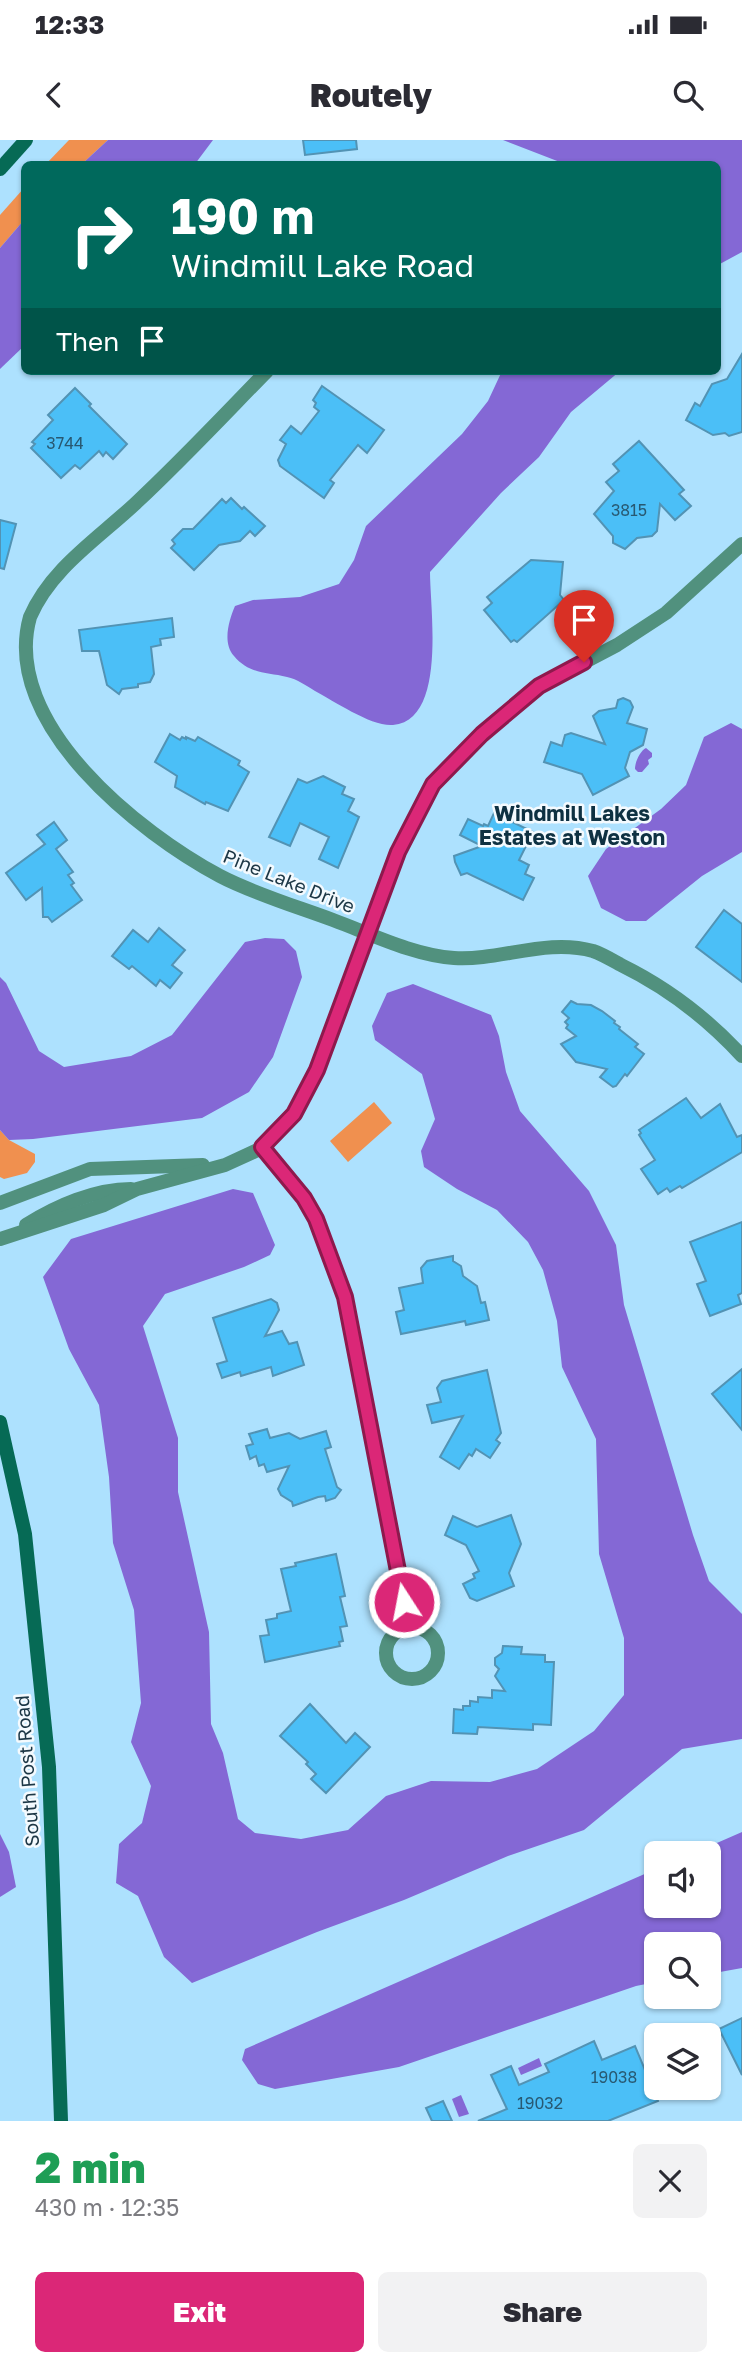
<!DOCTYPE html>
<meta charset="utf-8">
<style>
body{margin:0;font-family:"Golos Text",sans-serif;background:#f2f2f3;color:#2b2b33;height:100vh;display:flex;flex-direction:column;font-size:26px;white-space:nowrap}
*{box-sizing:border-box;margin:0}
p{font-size:23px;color:#7c7c81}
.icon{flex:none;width:38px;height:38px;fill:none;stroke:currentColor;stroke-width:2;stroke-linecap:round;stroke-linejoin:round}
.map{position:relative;height:1981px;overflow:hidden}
.sheet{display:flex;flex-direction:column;background:#fff;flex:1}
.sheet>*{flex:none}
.hud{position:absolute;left:21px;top:21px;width:700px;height:214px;border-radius:10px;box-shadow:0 2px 5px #0004;background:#00695c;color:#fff;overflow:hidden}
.tools{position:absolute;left:644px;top:1701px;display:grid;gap:14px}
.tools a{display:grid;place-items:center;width:77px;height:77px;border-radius:10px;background:#fff;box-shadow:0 2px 5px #0004;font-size:35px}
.pin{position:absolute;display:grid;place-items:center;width:60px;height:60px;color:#fff;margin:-72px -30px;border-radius:50% 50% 50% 0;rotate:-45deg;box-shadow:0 0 7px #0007}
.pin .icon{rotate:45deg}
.me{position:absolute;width:77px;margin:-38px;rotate:349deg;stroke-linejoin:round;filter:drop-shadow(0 0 5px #0008)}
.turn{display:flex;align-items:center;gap:24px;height:147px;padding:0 35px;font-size:32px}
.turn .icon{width:91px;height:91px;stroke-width:2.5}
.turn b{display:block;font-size:49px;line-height:60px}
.then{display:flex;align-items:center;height:66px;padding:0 35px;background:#0003;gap:14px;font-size:26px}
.round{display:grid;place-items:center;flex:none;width:74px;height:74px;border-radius:10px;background:#f2f2f3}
.headline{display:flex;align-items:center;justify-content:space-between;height:119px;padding:0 35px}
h1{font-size:42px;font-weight:800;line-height:52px;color:#1e9e55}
.action{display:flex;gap:14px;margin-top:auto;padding:14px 35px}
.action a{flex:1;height:80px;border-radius:10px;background:#db2777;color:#fff;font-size:28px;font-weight:800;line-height:80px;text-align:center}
.action a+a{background:#f2f2f3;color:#2b2b33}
.status{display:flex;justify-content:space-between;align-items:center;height:49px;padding:0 35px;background:#fff;direction:ltr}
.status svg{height:19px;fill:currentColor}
header{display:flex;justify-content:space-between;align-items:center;height:91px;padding:0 35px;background:#fff;font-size:32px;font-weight:800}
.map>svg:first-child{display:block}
</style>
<div class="status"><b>12:33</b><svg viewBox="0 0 49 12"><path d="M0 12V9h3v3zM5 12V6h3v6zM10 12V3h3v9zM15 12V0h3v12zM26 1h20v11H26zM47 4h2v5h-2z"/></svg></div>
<header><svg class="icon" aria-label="back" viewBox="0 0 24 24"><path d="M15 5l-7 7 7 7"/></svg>Routely<svg class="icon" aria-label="search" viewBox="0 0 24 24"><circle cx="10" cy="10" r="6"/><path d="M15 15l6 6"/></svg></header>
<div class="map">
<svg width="742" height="1981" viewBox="0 0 742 1981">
<rect width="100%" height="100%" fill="#ade1fe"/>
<g fill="#f0904f">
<path d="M69,0H108L82,24H46Z"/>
<path d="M24,48V80L0,108V75Z"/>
<path d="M374,962L392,983L348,1022L330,1001Z"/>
<path d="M0,990L9,1000L35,1014V1022L27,1033L4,1039L0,1037Z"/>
</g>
<g fill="#8468d5">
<path d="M108,0H213L195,24H82Z"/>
<path d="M503,0H742V112L718,125V24H565Z"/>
<path d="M24,80V206L0,229V108Z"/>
<path d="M502,231H620L571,272L539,317L501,353L430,432C430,469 447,580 393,585C372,587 334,561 315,551C307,546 297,539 287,537C266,532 249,534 234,516C222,503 229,480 235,466L253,460L300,457L339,444L354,420L366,386L462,294L488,261Z"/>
<path d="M731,583L742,589V712L702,736L646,781H626L601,768L588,736L606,709L661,669L686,645L704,597Z"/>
<path d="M646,608L652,613V617L648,620L649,624L642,632H638L635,629C635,622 640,611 646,608Z"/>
<path d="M265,798L284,799L296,811L302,837L273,917L249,952L202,978L33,999L9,1000L0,990V837L6,843L39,911L64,927L131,916L172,895L245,802Z"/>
<path d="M413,844L491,875L499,896L506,932L520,971L589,1051L616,1105L624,1165L693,1395L709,1441L742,1474V1599L682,1609L584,1690L508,1716L404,1760L317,1792L192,1843L164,1817L138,1756L116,1743L119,1704L142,1683L151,1646L131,1602L141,1563L134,1470L113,1403L109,1337L99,1265L69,1209L43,1137L71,1099L233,1049L253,1053L275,1105L270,1115L244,1127L165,1154L143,1186L178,1298V1352L209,1492L211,1584L223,1613L238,1679L255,1693L301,1699L348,1690L386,1656L431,1641L490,1642L537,1629L594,1591L624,1555V1498L599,1414L596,1299L562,1227L557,1181L543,1130L528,1102L497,1070L457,1049L424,1027L421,1011L435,979L422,934L375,900L372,886L387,853Z"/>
<path d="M742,1692V1828L709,1834V1804H656V1842L636,1846L399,1927L275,1949L258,1944L242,1920L245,1909L656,1729V1766H709V1713H694Z"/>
<path d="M0,1694L9,1712L16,1747L0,1757Z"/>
<path d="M539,1918L542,1926L521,1935L518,1928Z"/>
<path d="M461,1955L469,1974L459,1977L452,1959Z"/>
</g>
<g fill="#4bbff7" stroke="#5293b4" stroke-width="2">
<path d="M303,0H356L357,9L305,15Z"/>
<path d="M742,214V292L729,296L725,293L713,295L686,280L695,263L700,266L712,244L727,239Z"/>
<path d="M322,246L384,290L367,313L358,305L330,340L334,343L324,358L280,326L278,320L286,304L280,300L291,286L301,294L319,271L314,267L316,263L313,260Z"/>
<path d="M75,248L91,264L89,266L127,304L113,319L106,312L103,316L99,311L80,329L75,325L61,338L31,308L35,304L32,302L53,280L48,275Z"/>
<path d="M639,301L684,350L679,354L691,366L675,380L660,364L657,391L652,396L637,398L625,409L613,403V396L594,374L614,351L606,342L619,331L613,324Z"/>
<path d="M231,358L242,369L244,367L265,386L255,396L250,391L240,401L219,405L194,430L171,408L175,404L172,400L183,389H193L222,359L226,363Z"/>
<path d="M0,380L16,384L4,429L0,428Z"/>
<path d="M531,420L563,422L560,455L564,460L517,502L514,500L511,502L484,470L492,463L487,457Z"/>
<path d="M172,478L174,497L160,499L161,505L151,507L154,534L150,542L138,544V547L122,549L119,554L107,545L99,511H82L79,490Z"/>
<path d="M623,558L630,561L633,567L627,583L647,589L643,605L630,612L625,628L629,636L593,655L582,634L544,622L551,602L562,606L565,595L571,593L605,604L593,576L599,571L616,568L618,560Z"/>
<path d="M170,594L180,600L182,597L186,599V597L195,601L198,597L240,621L238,625L249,632L228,671L206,662L205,664L175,647L177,636L155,622Z"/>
<path d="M323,636L345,647L342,654L354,659L348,671L359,677L338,728L319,719L329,697L300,683L290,706L269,697L298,639L307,643Z"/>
<path d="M494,673L533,692L519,720L529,725L525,734L534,738L523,760L467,733L461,735L455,722L454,716L482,706L460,695L468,679L483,686L484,684L488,686Z"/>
<path d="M54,682L67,700L56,709L73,732L68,735L74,743L71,745L82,760L52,782L48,777H43L42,748L26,760L6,733L45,704L37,695Z"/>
<path d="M724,770L742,784V842L696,807Z"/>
<path d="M159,788L185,810L172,825L182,833L170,848L160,840L156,846L132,826L129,829L112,816L133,790L148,802Z"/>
<path d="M571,861L577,864L591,865L602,871L615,881L614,883L620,887L619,889L638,904L635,907L644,914L627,936L625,934L616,946L613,947L600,937L607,929L576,922L561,904L576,896L566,888L568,885L565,882L569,878L562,872Z"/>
<path d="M686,958L701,978L720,964L737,997L742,995V1012L682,1048L680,1046L670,1052L667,1048L658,1054L641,1029L655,1020L639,995L641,993L639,990Z"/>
<path d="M742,1082V1153L738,1155L741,1164L710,1176L697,1144L706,1141L690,1102Z"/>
<path d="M453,1116V1121L461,1126L463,1136L477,1146L481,1163L485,1162L489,1180L466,1185L465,1181L401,1194L396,1172L404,1170L399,1148L423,1143L421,1128L427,1121Z"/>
<path d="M271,1159L277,1163L279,1170L265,1196L282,1191L289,1204L297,1202L304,1225L273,1236L271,1227L241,1236L240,1232L222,1238L217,1224L227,1221L213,1178Z"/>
<path d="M742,1229V1290L712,1254Z"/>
<path d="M487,1230L501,1293L496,1300L500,1303L490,1318L476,1309L472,1316L469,1314L459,1329L440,1317L463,1276L432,1283L427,1265L441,1262L437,1248L442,1241Z"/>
<path d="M267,1289L270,1298L289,1293L300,1299L326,1291L331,1307L325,1309L337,1347L341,1350L335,1358L326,1361L325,1356L318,1357L293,1366L292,1362L281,1355L278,1349L289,1326L267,1332L264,1324L259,1326L256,1316L250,1319L246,1306L253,1304L249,1294Z"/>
<path d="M511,1375L521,1404L509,1433L514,1446L477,1461L470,1458L463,1444L475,1438L473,1434L479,1431L466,1405L445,1395L453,1376L477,1387Z"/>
<path d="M336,1414L345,1456L340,1457L347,1486L340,1487L343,1501L339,1502L340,1506L265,1522L260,1496L269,1495L266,1480L277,1478V1474L291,1471L281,1429L296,1426L295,1423Z"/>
<path d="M503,1506L522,1507L521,1514L545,1515V1522H554L551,1585L533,1584V1590L478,1587L477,1594L453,1593L454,1569L463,1570V1566H470V1561L478,1562V1557L492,1558V1550L505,1551L495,1536L499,1529L495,1525V1518L502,1513Z"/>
<path d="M310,1564L346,1603L355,1593L370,1607L326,1653L311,1639L316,1634L306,1624L308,1622L280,1596Z"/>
<path d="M742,1878V1935L719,1889Z"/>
<path d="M594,1901L602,1920L635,1906L658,1961L608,1981H478L507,1969L491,1935L511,1926L519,1945L549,1932L545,1924Z"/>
<path d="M443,1961L452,1981H432L426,1968Z"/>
</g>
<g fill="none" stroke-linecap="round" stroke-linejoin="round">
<g stroke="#51917e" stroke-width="14">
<path d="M267,231C224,275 182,320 137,362C99,398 51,428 30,477C0,584 141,694 220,736C252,753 298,767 333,780C371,794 413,815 454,818C500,821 546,798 593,811C602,814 612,820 621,825C668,848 707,878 742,916"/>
<path d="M262,1008L304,1058L316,1079L345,1157L409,1488"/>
<path d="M0,1063L90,1029L203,1025"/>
<path d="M26,1085C56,1066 95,1049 131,1049"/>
<path d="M0,1099L104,1065L137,1049L225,1025L262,1008L294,974L317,930L398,712L433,644L482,594L539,546L617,505L666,473L742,404"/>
<circle cx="412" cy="1513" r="26"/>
</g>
<g stroke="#066a55" stroke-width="14">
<path d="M0,29L26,0"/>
<path d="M0,1282L25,1394L49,1627L61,1981"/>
</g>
</g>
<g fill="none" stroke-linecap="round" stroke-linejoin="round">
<g stroke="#8e194d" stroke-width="18">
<path id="route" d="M404,1462L345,1157L316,1079L304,1058L262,1007L294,974L317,930L398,712L433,644L482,594L539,546L584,522"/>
</g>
<use href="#route" stroke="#db2777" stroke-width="12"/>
</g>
<g text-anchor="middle" stroke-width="5" stroke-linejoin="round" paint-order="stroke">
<g font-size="16" fill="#285972">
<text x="65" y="309">3744</text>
<text x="629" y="376">3815</text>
<text x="614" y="1943">19038</text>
<text x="540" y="1969">19032</text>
</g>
<g font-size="19" fill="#1c3746" stroke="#f4fafe">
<text transform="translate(289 741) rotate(22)" y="7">Pine Lake Drive</text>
<text transform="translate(27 1631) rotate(-94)" y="7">South Post Road</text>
</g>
<g font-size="21" font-weight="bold" fill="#0e3142" stroke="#f4fafe">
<text x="572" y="681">Windmill Lakes<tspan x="572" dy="24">Estates at Weston</tspan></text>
</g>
</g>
</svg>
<div class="tools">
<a><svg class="icon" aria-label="sound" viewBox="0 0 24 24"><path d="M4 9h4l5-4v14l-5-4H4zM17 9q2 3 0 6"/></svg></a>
<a><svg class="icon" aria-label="search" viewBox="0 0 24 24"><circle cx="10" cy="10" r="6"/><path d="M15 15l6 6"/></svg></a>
<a><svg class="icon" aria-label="layers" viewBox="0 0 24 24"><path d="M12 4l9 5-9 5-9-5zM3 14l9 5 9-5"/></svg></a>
</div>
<div class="pin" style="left:584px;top:522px;background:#d93025"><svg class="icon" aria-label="arrive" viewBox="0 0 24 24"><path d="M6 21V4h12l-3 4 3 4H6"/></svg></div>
<svg class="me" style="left:404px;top:1462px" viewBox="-20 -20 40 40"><circle r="17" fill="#db2777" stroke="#fff" stroke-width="3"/><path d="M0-11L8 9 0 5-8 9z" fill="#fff"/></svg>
<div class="hud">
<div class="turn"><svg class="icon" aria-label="right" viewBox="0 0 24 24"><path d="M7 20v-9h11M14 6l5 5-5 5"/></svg><div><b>190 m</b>Windmill Lake Road</div></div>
<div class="then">Then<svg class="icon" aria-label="arrive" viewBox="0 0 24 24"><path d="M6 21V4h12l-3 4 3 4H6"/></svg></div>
</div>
</div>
<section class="sheet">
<div class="headline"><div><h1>2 min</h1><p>430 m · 12:35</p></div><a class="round"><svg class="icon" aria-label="close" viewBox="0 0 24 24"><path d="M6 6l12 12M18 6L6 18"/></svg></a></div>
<div class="action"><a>Exit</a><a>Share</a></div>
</section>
